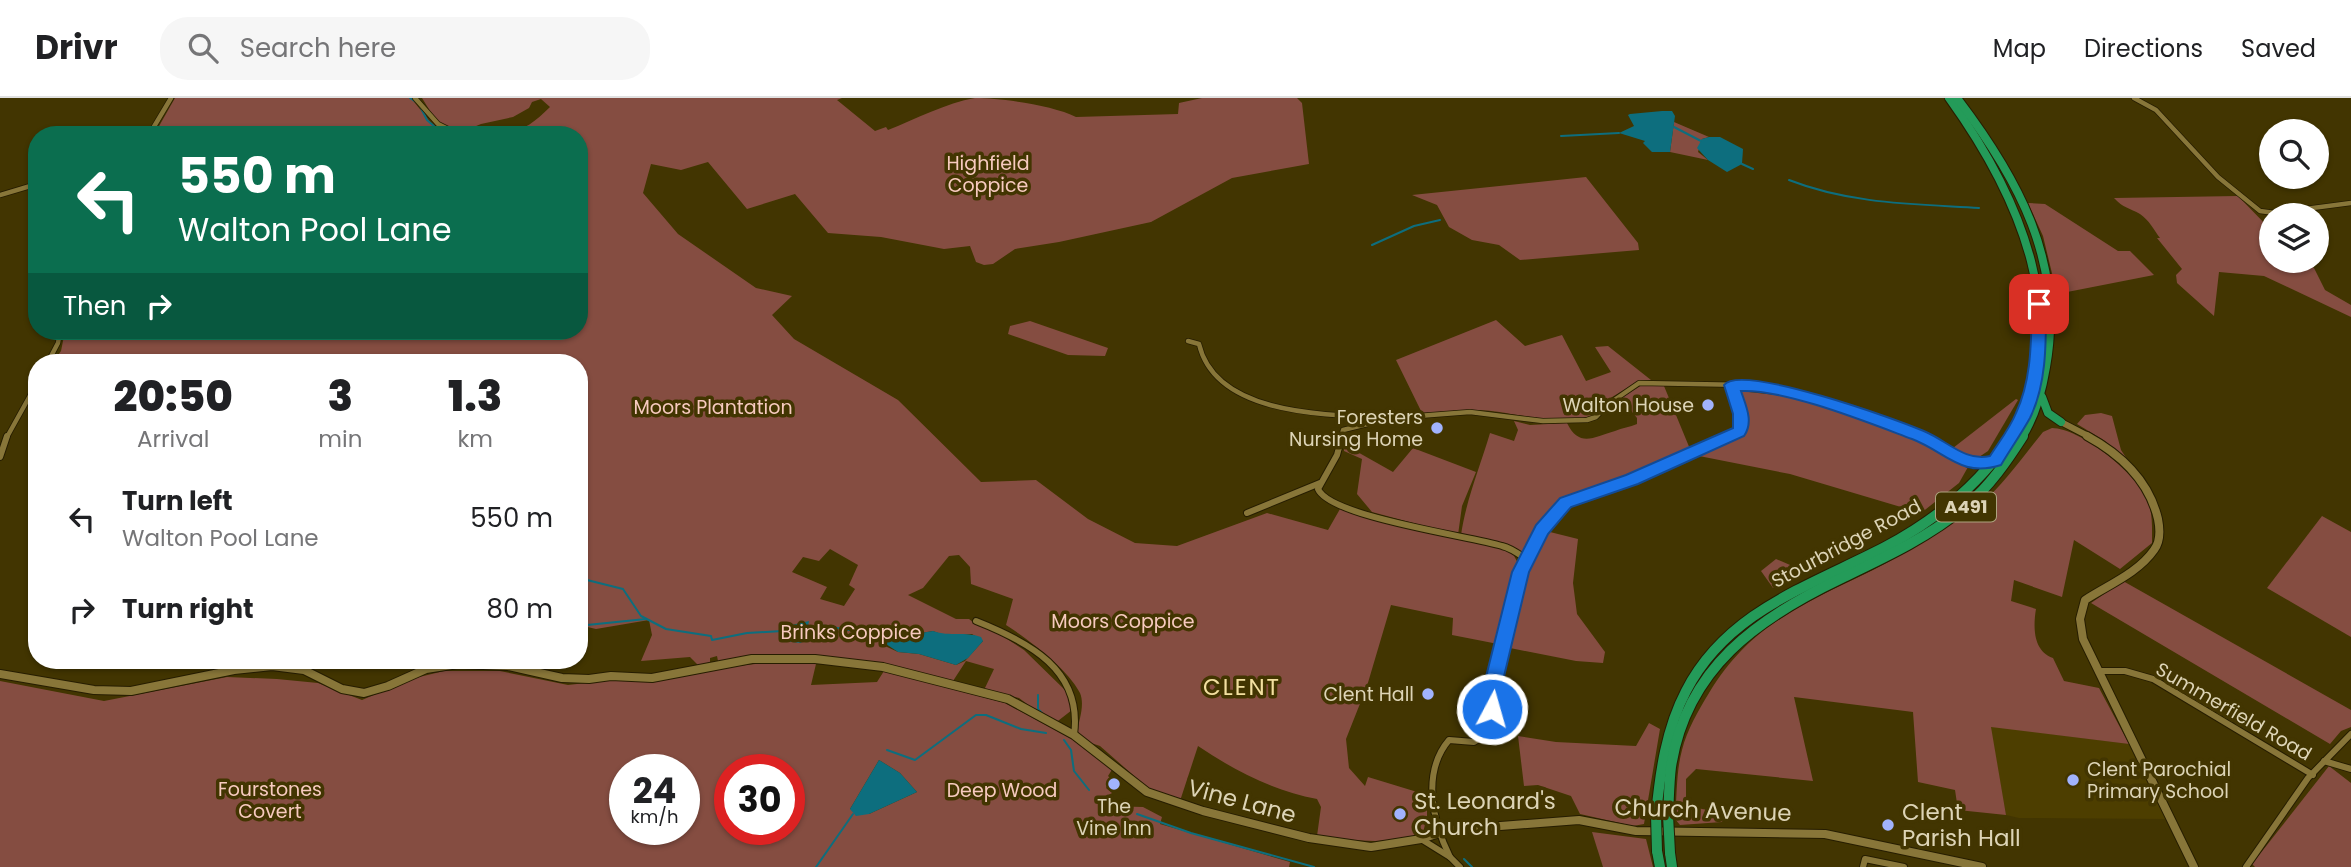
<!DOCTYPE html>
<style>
body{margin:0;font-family:Poppins,sans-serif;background:#f6f6f6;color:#202124;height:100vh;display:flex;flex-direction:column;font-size:26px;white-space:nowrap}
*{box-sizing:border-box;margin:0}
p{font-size:23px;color:#757577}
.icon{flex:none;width:38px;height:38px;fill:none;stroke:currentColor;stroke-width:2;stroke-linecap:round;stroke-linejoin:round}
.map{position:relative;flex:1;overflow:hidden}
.details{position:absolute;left:28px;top:256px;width:560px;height:315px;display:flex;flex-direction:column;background:#fff;border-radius:28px;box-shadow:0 2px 5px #0004}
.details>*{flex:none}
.banner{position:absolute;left:28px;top:28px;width:560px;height:214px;border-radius:28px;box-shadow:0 2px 5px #0004;background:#0b6e4f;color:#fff;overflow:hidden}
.buttons{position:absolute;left:2259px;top:21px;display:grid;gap:14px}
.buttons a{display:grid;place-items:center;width:70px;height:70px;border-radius:50%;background:#fff;box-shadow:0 2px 5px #0004;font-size:35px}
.speed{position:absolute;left:609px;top:656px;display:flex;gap:14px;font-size:35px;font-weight:700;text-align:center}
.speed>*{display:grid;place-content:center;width:91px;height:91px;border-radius:50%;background:#fff;box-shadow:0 2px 5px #0004;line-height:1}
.speed small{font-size:18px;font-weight:400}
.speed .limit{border:10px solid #d22;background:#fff;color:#111}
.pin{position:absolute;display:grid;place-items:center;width:60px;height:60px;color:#fff;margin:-30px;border-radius:14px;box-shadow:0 4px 10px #0006}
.me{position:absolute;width:77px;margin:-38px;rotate:6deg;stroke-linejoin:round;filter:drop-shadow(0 0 5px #0008)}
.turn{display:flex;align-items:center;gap:24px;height:147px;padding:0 35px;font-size:32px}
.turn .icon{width:91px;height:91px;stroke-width:2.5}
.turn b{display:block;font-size:49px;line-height:60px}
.then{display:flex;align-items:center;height:66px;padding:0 35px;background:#0003;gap:14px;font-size:26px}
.eta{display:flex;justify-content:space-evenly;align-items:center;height:119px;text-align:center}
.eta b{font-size:42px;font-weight:800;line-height:49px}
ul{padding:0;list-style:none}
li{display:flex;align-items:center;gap:21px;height:91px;padding:0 35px}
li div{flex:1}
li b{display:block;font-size:26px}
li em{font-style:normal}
header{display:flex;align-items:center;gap:42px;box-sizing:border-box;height:98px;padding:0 35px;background:#fff;border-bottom:2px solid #e0e0e0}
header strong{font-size:33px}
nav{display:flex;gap:38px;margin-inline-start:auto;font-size:24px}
.search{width:490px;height:63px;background:#f6f6f6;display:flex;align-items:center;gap:18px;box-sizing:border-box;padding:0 24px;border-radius:28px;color:#757577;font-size:26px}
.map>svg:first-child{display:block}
</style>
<header>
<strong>Drivr</strong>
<div class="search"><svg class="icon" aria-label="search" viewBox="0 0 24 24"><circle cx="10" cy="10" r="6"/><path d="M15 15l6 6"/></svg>Search here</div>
<nav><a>Map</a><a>Directions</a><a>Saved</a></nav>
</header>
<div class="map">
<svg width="2351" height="769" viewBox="0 0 2351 769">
<rect width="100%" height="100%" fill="#423501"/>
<path fill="#4d3e00" d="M1990,628L2129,646L2167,721L2019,720L2006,717Z"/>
<g fill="#854d41" fill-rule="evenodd">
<path d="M175,0H411L435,30L427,37H154Z"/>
<path d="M422,0H842L837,2L875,33L886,29L888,32C916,21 946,5 975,0C1000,0 1053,7 1076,19L1178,16L1179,5L1202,0H1297L1302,5L1309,66L1232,80L1151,124L1059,144L1015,151L993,166L984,167L976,164L970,148L944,151L881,139L828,135L795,96L747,111L708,64L681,72L651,66L643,95L678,136L756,190L792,198L772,217L794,241L898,302L981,384L1036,382L1088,421L1135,445L1177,448L1267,415L1328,432L1340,411L1504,451L1513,456L1519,467L1498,546L1452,537L1453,520L1391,507L1367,588L1346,641L1349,670L1365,688L1368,679L1427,697V718L1423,735C1388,748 1353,742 1317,738L1321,709L1317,701C1274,693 1235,673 1198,648L1180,703L1149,691L1100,648L1091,645L1077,634C1079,622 1085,607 1080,595C1067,570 1029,542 1006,527L1013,501L971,486L970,469L959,457L949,458L923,490L908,497L956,521H969L978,528L990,530L1024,552L1066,593L1072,612L1054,626L1019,600L984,592L994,571L966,563L953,583L783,557L718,563L717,558L710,560V564L699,568L690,559L641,563L652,537L649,522L596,531L579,527V264H321L324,260L241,263L126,256L100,264H53L61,253L65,233H579V37H469L483,30C512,41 529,30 550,9L541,1L532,4L529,10L513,19L481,26L462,34L444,30L435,21ZM830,451L858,467L849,487L855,491L844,508L820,501L827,489L792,474L803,459L819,463ZM933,533L946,538L972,536L983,543L965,563L956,567L919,556L898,554L885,548L883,536L903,538Z"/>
<path d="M1674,24L1709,39L1702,41L1698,54L1708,62L1670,54Z"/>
<path d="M1586,79L1638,145L1639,152L1520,162L1499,147L1472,142L1449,129L1437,107L1412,97Z"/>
<path d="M2238,98L2271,132L2272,163H2305L2314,170L2325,192L2351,207V219L2264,178L2219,174L2214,218L2177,185L2176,177L2182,171L2157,140H2160C2154,132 2149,122 2140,116C2130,110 2123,110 2114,100Z"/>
<path d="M2028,105L2045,106L2118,153H2130L2154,177L2057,196L2043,138Z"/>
<path d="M1496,222L1525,248L1562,237L1586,283L1611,274L1595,249L1608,248L1651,282H1640L1604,304L1603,311C1572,335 1512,312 1476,312C1458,312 1440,314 1422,315L1396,262Z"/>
<path d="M1030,223L1108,250L1105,258L1068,257L1008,236L1010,228Z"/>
<path d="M1642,287L1664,288L1690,351L1631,380L1563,403L1543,425L1524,456L1502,445L1461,437C1466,402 1480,369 1490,335L1514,343L1518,332L1514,323L1530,327L1567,325C1579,350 1594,339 1615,333C1622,330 1630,329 1637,326V320L1621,300Z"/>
<path d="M1740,293L1810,301L1914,339L1968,369L1959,385L1921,415L1790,376L1694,357L1739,337L1746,329Z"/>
<path d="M2016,301L2018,302L1988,353L1976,361L1953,350Z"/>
<path d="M2101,315L2112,318L2121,352L2129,364L2105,343L2077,326L2085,317Z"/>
<path d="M2052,330C2080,330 2136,375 2147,401C2153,415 2152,430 2152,445L2120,471L2074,442L2062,499L2014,482L2011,503L2036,511C2033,529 2033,553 2053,560L2064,583L2099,590L2129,646L1991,629L2006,717L1958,712L1955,692L1918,684L1913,614L1794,599L1813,683L1696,671L1686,681V708L1724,715L1722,724L1680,727L1675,721C1677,699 1676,674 1682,652C1687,632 1698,613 1709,595C1750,527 1803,506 1871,473C1909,454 1946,431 1980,406C2002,389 2025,356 2043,334Z"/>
<path d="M1344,350L1354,352L1393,374L1413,350L1476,374L1462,408L1458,437L1372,414L1357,396L1362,361L1344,353Z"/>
<path d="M2322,418L2351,434V539L2267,490Z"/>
<path d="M1546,433L1578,441L1573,485L1577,516L1605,554L1603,565L1576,563L1505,549L1530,463Z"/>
<path d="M1776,461L1804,473L1773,490L1761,473Z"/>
<path d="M2123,483L2351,612V629L2341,633L2330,646L2091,505Z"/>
<path d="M773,564L816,566L811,587L877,584L884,573L1005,605L1070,640L1113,670L1108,678L1112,682L1106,690L1112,695L1104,700L1108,708L1143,709L1162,719L1160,726L1290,764L1289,769H0V583L104,603L227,579L277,581L318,585L362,602L411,581L444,573H500L568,587ZM879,662L900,675L917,694L869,716L850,711ZM625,672H684V732H625ZM730,672H789V732H730Z"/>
<path d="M1649,625L1660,631L1644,726L1633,728L1580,716L1571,698L1538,687L1524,688L1518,638L1556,644L1636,648Z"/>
<path d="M2329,668L2351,685V769H2255L2252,766Z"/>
<path d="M1592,734L1646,741L1653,769H1603Z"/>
</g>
<g fill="#0d6e7e">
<path d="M1662,13H1672L1675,18L1670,54H1652L1643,45L1645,43L1619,35L1634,28L1628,17L1630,16Z"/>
<path d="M1709,39H1720L1743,51L1742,66L1727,74L1708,62L1697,50L1702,41Z"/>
<path d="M809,523L806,537L801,545L783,543L781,538L783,529Z"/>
<path d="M933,533C950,539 965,533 981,539L983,543L968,560L956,567L919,556L898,554L880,542L883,536L903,538Z"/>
<path d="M879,662L900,675L917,694L869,716L856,718L850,711Z"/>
</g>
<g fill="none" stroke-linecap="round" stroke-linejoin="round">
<g stroke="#0d6e7e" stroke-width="2">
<path d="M410,0L416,4"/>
<path d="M420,8L427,22L435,29"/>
<path d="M1674,29L1701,43"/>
<path d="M1561,38L1619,35"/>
<path d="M1742,66L1753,71"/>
<path d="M1789,82C1850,106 1914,106 1979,110"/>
<path d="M1372,147L1414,128L1440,122"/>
<path d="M579,453L586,467L579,480L623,491L641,518L666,531L711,538L712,542L747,535L782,533"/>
<path d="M579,523L587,527L646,521"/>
<path d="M819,527L880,537"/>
<path d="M1038,597V611L1042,615"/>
<path d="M1064,642L1071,652L1074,673L1089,692"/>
<path d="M887,652L915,662L976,617H986L1021,631L1046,635"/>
<path d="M1137,716L1191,735L1314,769"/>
<path d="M1464,761L1472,769"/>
<path d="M816,769L853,716"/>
</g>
<g stroke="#261d00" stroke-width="6">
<g id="street-far1">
<path d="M415,0L438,26L460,37"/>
<path d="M2134,0L2156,12L2218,79L2260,113L2275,115L2351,105"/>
<path d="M149,37L171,0"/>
<path d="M0,97L37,86"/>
<path d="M1188,243L1199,246C1216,319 1331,317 1389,319"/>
<path d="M48,264L58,245L60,233"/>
<path d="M7,339L37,285"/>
<path d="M1341,339L1343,332L1392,320L1470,314L1543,323L1587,322L1596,319L1607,307L1639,285L1746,287L1797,296L1923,339"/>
<path d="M1726,339L1742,330L1741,316L1732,287"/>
</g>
</g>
<g stroke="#261d00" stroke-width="8">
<g id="street">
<path d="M1342,338L1337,357L1318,391C1330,419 1469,438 1502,448C1511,450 1519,456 1526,461"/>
<path d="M1919,338L1969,364"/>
<path d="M0,359L7,338"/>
<path d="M1247,415L1320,385"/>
<path d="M976,523C1029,544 1083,572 1074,637"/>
<path d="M2098,573H2125L2153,581L2313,677"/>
<path d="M2324,663L2351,671"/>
<path d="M1421,741L1450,759L1460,769"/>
<path d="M1450,759C1433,725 1421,675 1449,642L1474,644L1488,635L1491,627L1492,591L1507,522L1520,474L1542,431L1566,405L1632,382L1730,338"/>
<path d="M1863,769L1865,761L1904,769"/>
<path d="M2246,769L2308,680L2351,636"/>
</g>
</g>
<g stroke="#261d00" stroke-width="8">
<path id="secondary-far1" d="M2061,324L2090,339"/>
</g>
<g stroke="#261d00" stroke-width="10">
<g id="secondary">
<path d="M2087,338C2120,356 2149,383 2158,421C2160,431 2161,443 2154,452C2138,475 2108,487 2085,502L2080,521L2083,541L2194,769"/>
<path d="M0,576L94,592L131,593L234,572L272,568L304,572L342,591L364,595L388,588L426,571L458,566L508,568L562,580L589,581L611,578L652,580L752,561H815L883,569L1008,601L1074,637L1147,694L1203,713L1309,740L1371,749L1421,741L1449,732L1579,722L1636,733L1825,736L1982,769"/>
</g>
</g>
<g stroke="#261d00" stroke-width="10">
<g id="highway-far1">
<path d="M1949,0C2018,96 2078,226 2011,339"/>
<path d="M1957,0C2018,80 2065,165 2046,269C2042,293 2035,319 2022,339"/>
<path d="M2042,299L2048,315L2061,324"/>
</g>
</g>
<g stroke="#261d00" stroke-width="12">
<g id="highway">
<path d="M1969,364L1980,366L1995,363"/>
<path d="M1656,717C1660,675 1666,631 1686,593C1727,513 1810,488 1885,449C1936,422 1980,386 2012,338"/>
<path d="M1668,717C1669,701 1669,685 1671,669C1686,570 1758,520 1842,480C1886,459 1929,439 1966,408C1990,388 2007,363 2023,338"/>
<path d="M1657,753L1660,769"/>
<path d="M1670,755L1672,769"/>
</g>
</g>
<use href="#street-far1" stroke="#887639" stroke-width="4.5"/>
<use href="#street" stroke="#887639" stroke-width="6"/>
<use href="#secondary-far1" stroke="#887639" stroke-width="6"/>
<use href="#secondary" stroke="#887639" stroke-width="8"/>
<use href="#highway-far1" stroke="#249b59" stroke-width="8"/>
<use href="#highway" stroke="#249b59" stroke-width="10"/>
<g stroke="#261d00" stroke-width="12" stroke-linecap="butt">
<g id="highway-bridge">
<path d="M1656,717L1657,753"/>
<path d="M1668,717L1670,755"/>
</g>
</g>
<use href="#highway-bridge" stroke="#249b59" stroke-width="10"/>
</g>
<path fill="#1a73e8" stroke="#114b97" stroke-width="2" d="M2039,201L2046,206C2046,243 2047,285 2030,320C2021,336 2010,352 2001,367C1961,380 1946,354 1912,341C1869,325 1785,291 1741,293C1746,308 1754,324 1744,338L1638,386L1571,409L1548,436L1529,474L1501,591L1498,617L1492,619L1485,617L1482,611L1483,591L1512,474L1536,427L1560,400L1626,377L1733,330V316L1724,287C1741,265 1899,322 1926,334C1947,343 1966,364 1990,358C1999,344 2010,330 2016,315C2032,281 2031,242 2032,206Z"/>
<g fill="#a1b3fd" stroke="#423501" stroke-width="2.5">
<circle cx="1708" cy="307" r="7"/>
<circle cx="1437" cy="330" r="7"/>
<circle cx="1428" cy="596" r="7"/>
<circle cx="2073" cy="682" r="7"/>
<circle cx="1114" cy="686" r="7"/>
<circle cx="1400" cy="716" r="7"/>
<circle cx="1888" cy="727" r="7"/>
</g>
<g text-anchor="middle" stroke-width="7" stroke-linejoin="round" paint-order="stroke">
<rect fill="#423501" stroke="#aea480" stroke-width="2" x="1936" y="394.5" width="60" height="29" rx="5"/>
<g font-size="18" font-weight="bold" fill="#ddd4b6">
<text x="1966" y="415">A491</text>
</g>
<g font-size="19" fill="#f7cabf" stroke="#423501">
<text x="988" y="72">Highfield<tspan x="988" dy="22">Coppice</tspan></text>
<text x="713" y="316">Moors Plantation</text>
<text x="1123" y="530">Moors Coppice</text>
<text x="851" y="541">Brinks Coppice</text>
<text x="270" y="698">Fourstones<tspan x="270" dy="22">Covert</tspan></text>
<text x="1002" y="699">Deep Wood</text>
</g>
<g font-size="19" fill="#ddd4b6" stroke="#423501" text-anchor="end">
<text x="1694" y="314">Walton House</text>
<text x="1423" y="326">Foresters<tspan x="1423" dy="22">Nursing Home</tspan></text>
<text x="1414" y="603">Clent Hall</text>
<text x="2087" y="678" text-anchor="start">Clent Parochial<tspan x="2087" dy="22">Primary School</tspan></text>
<text x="1114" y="715" text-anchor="middle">The<tspan x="1114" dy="22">Vine Inn</tspan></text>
</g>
<g font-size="19" fill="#ddd4b6" stroke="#423501">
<text transform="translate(1846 445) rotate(-28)" y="7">Stourbridge Road</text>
<text transform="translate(2234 613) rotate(30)" y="7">Summerfield Road</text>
</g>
<g font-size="23" letter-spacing="2" fill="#f3e0a0" stroke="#423501">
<text x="1242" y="597">CLENT</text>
</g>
<g font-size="23" fill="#ddd4b6" stroke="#423501">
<text transform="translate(1242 703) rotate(15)" y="8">Vine Lane</text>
<text transform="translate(1703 712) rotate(2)" y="8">Church Avenue</text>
</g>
<g font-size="23" fill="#ddd4b6" stroke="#423501" text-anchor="start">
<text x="1414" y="711">St. Leonard's<tspan x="1414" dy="26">Church</tspan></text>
<text x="1902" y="722">Clent<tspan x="1902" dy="26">Parish Hall</tspan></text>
</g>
</g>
</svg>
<div class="buttons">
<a><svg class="icon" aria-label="search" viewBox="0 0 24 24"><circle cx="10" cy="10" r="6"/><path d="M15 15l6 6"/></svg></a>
<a><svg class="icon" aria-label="layers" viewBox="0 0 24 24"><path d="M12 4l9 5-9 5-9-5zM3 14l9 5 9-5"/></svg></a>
</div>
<div class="speed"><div>24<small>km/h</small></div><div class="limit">30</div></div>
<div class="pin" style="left:2039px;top:206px;background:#d93025"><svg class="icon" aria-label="arrive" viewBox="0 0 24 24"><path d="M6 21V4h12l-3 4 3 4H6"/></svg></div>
<svg class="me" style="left:1492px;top:611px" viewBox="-20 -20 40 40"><circle r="17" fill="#1a73e8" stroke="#fff" stroke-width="3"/><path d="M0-11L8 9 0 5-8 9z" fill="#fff"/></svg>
<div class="banner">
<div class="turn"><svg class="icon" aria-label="left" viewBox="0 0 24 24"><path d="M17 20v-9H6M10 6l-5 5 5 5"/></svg><div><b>550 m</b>Walton Pool Lane</div></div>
<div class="then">Then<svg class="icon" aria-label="right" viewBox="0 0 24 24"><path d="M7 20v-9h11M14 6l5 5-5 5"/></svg></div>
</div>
<section class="details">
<div class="eta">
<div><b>20:50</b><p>Arrival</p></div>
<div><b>3</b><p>min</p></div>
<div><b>1.3</b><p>km</p></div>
</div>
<ul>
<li><svg class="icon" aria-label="left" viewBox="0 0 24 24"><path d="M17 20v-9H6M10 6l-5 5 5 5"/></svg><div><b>Turn left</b><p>Walton Pool Lane</p></div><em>550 m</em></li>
<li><svg class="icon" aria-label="right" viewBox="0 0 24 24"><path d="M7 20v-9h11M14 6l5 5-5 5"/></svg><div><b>Turn right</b></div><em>80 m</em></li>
</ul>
</section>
</div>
